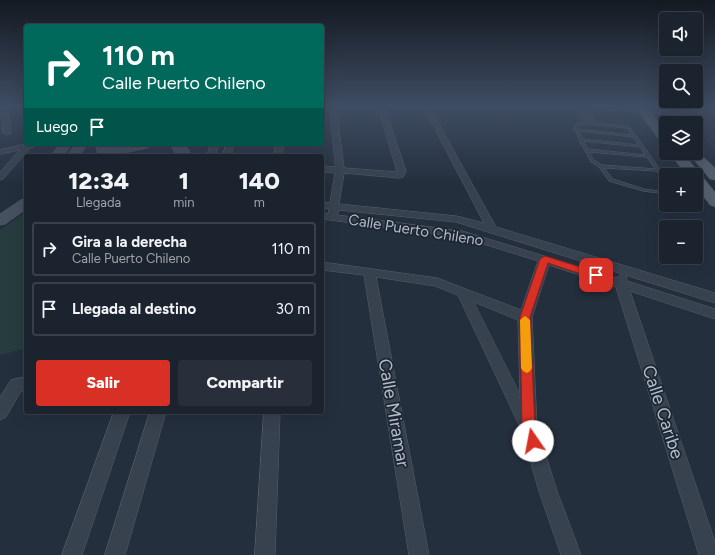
<!DOCTYPE html>
<html lang="es">
<meta charset="utf-8">
<style>
body{margin:0;font-family:Figtree,sans-serif;background:#282f3a;color:#f1f3f6;height:100vh;display:flex;flex-direction:column;font-size:15px;white-space:nowrap}
*{box-sizing:border-box;margin:0}
p{font-size:13px;color:#a0a4aa}
.icon{flex:none;width:22px;height:22px;fill:none;stroke:currentColor;stroke-width:2;stroke-linecap:round;stroke-linejoin:round}
.map{position:relative;flex:1;overflow:hidden}
.details{position:absolute;left:24px;top:154px;width:300px;height:260px;display:flex;flex-direction:column;background:#1b232e;border-radius:4px;box-shadow:0 4px 16px #0002,0 0 0 1px #39404a}
.details>*{flex:none}
.top-card{position:absolute;left:24px;top:24px;width:300px;height:122px;border-radius:4px;box-shadow:0 4px 16px #0002,0 0 0 1px #39404a;background:#00695c;color:#fff;overflow:hidden}
.tools{position:absolute;left:659px;top:12px;display:grid;gap:8px}
.tools a{display:grid;place-items:center;width:44px;height:44px;border-radius:4px;background:#1b232e;box-shadow:0 4px 16px #0002,0 0 0 1px #39404a;font-size:20px}
.pin{position:absolute;display:grid;place-items:center;width:34px;height:34px;color:#fff;margin:-17px;border-radius:8px;box-shadow:0 2px 6px #0006}
.me{position:absolute;width:44px;margin:-22px;rotate:348deg;stroke-linejoin:round;filter:drop-shadow(0 0 3px #0008)}
.turn{display:flex;align-items:center;gap:14px;height:84px;padding:0 12px;font-size:18px}
.turn .icon{width:52px;height:52px;stroke-width:2.5}
.turn b{display:block;font-size:28px;line-height:34px}
.then{display:flex;align-items:center;height:38px;padding:0 12px;background:#0003;gap:8px;font-size:15px}
.eta{display:flex;justify-content:space-evenly;align-items:center;height:68px;text-align:center}
.eta b{font-size:24px;font-weight:800;line-height:28px}
.button{display:flex;gap:8px;margin-top:auto;padding:8px 12px}
.button a{flex:1;height:46px;border-radius:4px;background:#d93025;color:#fff;font-size:16px;font-weight:800;line-height:46px;text-align:center}
.button a+a{background:#282f3a;color:#f1f3f6}
ul{padding:0;list-style:none}
li{display:flex;align-items:center;gap:12px;height:54px;margin:0 8px 6px;padding:0 4px;border:2px solid #39404a;border-radius:4px}
li div{flex:1}
li b{display:block;font-size:15px}
li em{font-style:normal}
.map>svg:first-child{display:block}
</style>
<div class="map">
<svg width="715" height="555" viewBox="0 0 715 555">
<rect width="100%" height="100%" fill="#242f3e"/>
<path fill="#32303f" d="M673,106H715V149L696,130V123H690Z"/>
<path fill="#263c3f" d="M26,212V348L0,355V230Z"/>
<g fill="#455162" stroke="#1f2835">
<path d="M94,144H149V149L115,156H97Z"/>
<path d="M169,144H187L193,156H175Z"/>
</g>
<g fill="none" stroke-linecap="round" stroke-linejoin="round">
<g stroke="#565f6c" stroke-width="1">
<g id="lane">
<path d="M577,106H581L587,122H591L583,106H587L595,123L629,126L666,178V182H664L657,171L604,168L613,179L644,189L666,192V194L643,191L609,181L599,167L591,162L579,140L576,131L574,130V125L584,122ZM586,124L627,128L631,135L578,129L577,127ZM580,131L633,137L638,145L583,139ZM584,141L640,147L645,155L588,149ZM589,152L647,157L655,169L602,165L594,160Z"/>
<path d="M696,195L710,197L712,198L710,199L696,197Z"/>
</g>
</g>
<g stroke="#565f6c" stroke-width="1">
<g id="street">
<path d="M2,106H8L11,133L7,135L3,133Z"/>
<path d="M330,106H336L344,168L397,172L378,106H384L406,171L403,177L400,178L344,173L339,204L456,216L484,223L423,106H429L496,227L715,293V303L456,222L339,210L337,215L462,231L616,278L622,274L626,275L627,281L715,309V319L630,291L715,542V555H699L616,287L549,265L532,317L537,428L557,491L581,555H561L539,491L521,429L458,295L435,286L376,277L429,555H409L364,275L322,270V262L437,278L521,310L538,261L461,237L322,219V213L328,214L329,209L322,208V202L330,203L335,173L322,172V166L335,167ZM474,302L518,320L520,394Z"/>
<path d="M583,106H610L659,110L662,112L659,114L586,108Z"/>
<path d="M27,144H43L30,148L3,179L0,180V172L20,150L0,154V150Z"/>
<path d="M211,144H219L215,156H207Z"/>
<path d="M226,144H234L231,156H223Z"/>
<path d="M276,144H284L282,156H274Z"/>
<path d="M26,377V391H21L6,417L0,420V397L11,380Z"/>
<path d="M114,412H130L82,555H62Z"/>
<path d="M150,412H166L125,555H105Z"/>
<path d="M264,412H280L275,555H255Z"/>
</g>
</g>
<g stroke="#565f6c" stroke-width="1">
<g id="secondary">
<path d="M60,144H72L63,156H51Z"/>
<path d="M76,144H88L79,156H67Z"/>
<path d="M26,199V209L5,224L0,225V214L21,200Z"/>
</g>
</g>
<g stroke="#414a57" stroke-width="1">
<g id="primary">
<path d="M634,106H645L666,132V144L662,143Z"/>
<path d="M696,150L715,168V180L710,179L688,153H696Z"/>
<path d="M670,153H683L715,192V207L710,205L696,187V175H686Z"/>
</g>
</g>
<use href="#lane" fill="#38414e" fill-rule="evenodd"/>
<use href="#street" fill="#38414e" fill-rule="evenodd"/>
<use href="#secondary" fill="#465061" fill-rule="evenodd"/>
<use href="#primary" fill="#56606e" fill-rule="evenodd"/>
</g>
<linearGradient id="sky" x2="0" y2="1"><stop stop-color="#141a22"/><stop offset="0.58" stop-color="#3f4d63"/><stop offset="1" stop-color="#3f4d63" stop-opacity="0"/></linearGradient>
<rect width="715" height="184" fill="url(#sky)"/>
<path fill="#d93025" stroke="#8d1f18" d="M545,256L599,273L600,275L596,279L548,263L530,317L535,428L539,441L537,445L533,447L528,445L522,428L520,317L540,259Z"/>
<path fill="#f59e0b" d="M525,316L530,320L532,368L530,371L527,373L523,371L521,368L520,320Z"/>
<g text-anchor="middle" stroke-width="3.5" stroke-linejoin="round" paint-order="stroke">
<g font-size="15" fill="#b4bcc9" stroke="#1d2633">
<text transform="translate(416 230) rotate(9)" y="5">Calle Puerto Chileno</text>
</g>
<g font-size="18" fill="#b4bcc9" stroke="#1d2633">
<text transform="translate(663 412) rotate(72)" y="6">Calle Caribe</text>
<text transform="translate(394 413) rotate(80)" y="6">Calle Miramar</text>
</g>
</g>
</svg>
<div class="tools">
<a><svg class="icon" aria-label="sound" viewBox="0 0 24 24"><path d="M4 9h4l5-4v14l-5-4H4zM17 9q2 3 0 6"/></svg></a>
<a><svg class="icon" aria-label="search" viewBox="0 0 24 24"><circle cx="10" cy="10" r="6"/><path d="M15 15l6 6"/></svg></a>
<a><svg class="icon" aria-label="layers" viewBox="0 0 24 24"><path d="M12 4l9 5-9 5-9-5zM3 14l9 5 9-5"/></svg></a>
<a>+</a>
<a>−</a>
</div>
<div class="pin" style="left:596px;top:275px;background:#d93025"><svg class="icon" aria-label="arrive" viewBox="0 0 24 24"><path d="M6 21V4h12l-3 4 3 4H6"/></svg></div>
<svg class="me" style="left:533px;top:441px" viewBox="-20 -20 40 40"><circle r="19" fill="#fff"/><path d="M0-13L10 11 0 6-10 11z" fill="#d93025"/></svg>
<div class="top-card">
<div class="turn"><svg class="icon" aria-label="right" viewBox="0 0 24 24"><path d="M7 20v-9h11M14 6l5 5-5 5"/></svg><div><b>110 m</b>Calle Puerto Chileno</div></div>
<div class="then">Luego<svg class="icon" aria-label="arrive" viewBox="0 0 24 24"><path d="M6 21V4h12l-3 4 3 4H6"/></svg></div>
</div>
<section class="details">
<div class="eta">
<div><b>12:34</b><p>Llegada</p></div>
<div><b>1</b><p>min</p></div>
<div><b>140</b><p>m</p></div>
</div>
<ul>
<li><svg class="icon" aria-label="right" viewBox="0 0 24 24"><path d="M7 20v-9h11M14 6l5 5-5 5"/></svg><div><b>Gira a la derecha</b><p>Calle Puerto Chileno</p></div><em>110 m</em></li>
<li><svg class="icon" aria-label="arrive" viewBox="0 0 24 24"><path d="M6 21V4h12l-3 4 3 4H6"/></svg><div><b>Llegada al destino</b></div><em>30 m</em></li>
</ul>
<div class="button"><a>Salir</a><a>Compartir</a></div>
</section>
</div>
